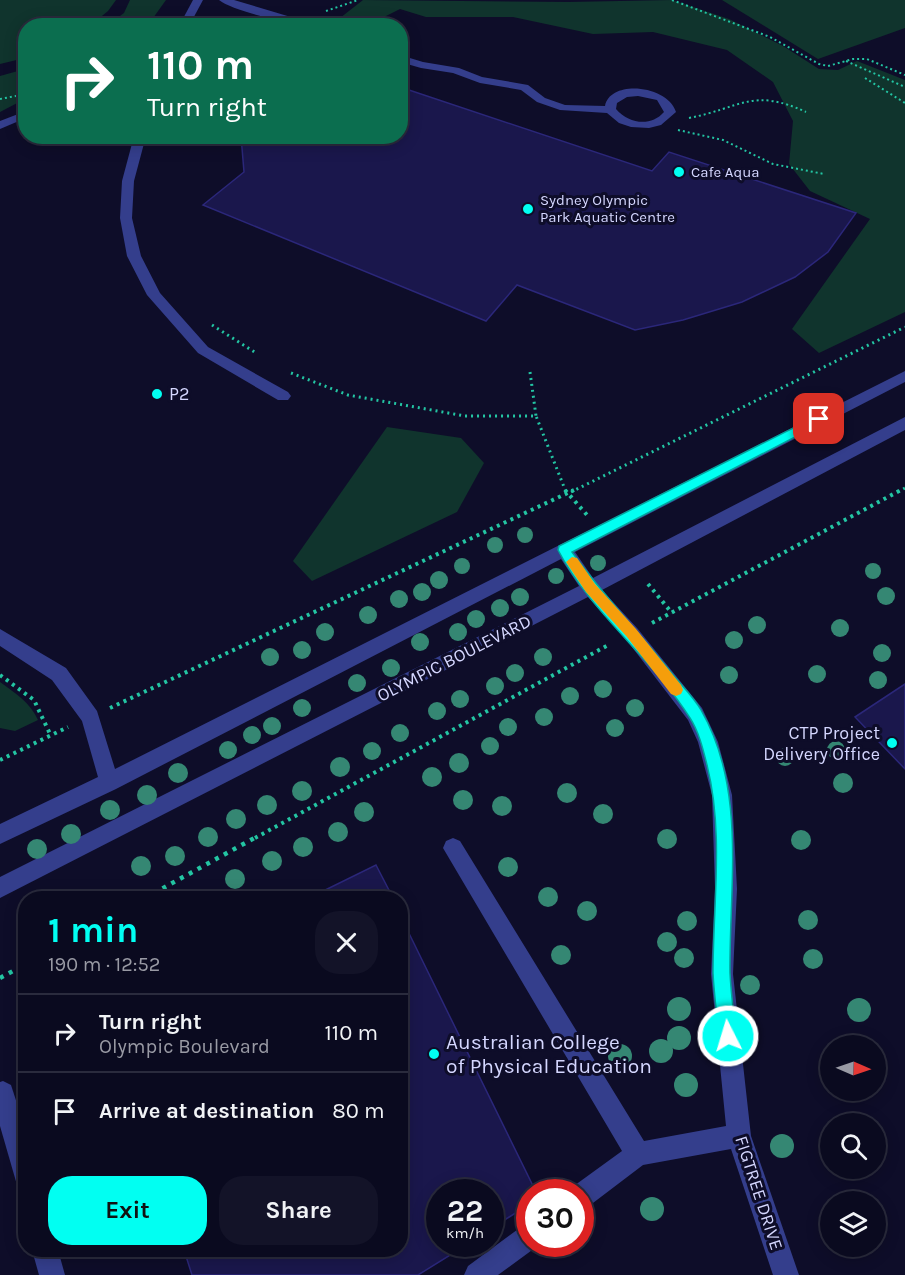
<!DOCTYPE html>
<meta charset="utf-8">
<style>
body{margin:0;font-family:Karla,sans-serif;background:#131328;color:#f1f3f6;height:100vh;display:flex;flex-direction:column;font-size:22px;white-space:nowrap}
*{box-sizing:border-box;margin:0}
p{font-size:20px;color:#999aa4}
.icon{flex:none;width:33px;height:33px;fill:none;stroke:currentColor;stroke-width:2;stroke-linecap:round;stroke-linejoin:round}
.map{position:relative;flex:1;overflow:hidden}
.details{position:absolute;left:18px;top:891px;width:390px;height:366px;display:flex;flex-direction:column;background:#0a0a1f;border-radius:24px;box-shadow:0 3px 15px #0003,0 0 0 2px #2a2b3d}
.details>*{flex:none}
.hud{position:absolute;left:18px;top:18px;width:390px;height:126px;border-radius:24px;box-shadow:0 3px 15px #0003,0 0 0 2px #2a2b3d;background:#0b6e4f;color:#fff;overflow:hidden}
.needle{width:39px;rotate:92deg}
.buttons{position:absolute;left:820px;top:1035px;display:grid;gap:12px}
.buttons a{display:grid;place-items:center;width:66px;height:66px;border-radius:50%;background:#0a0a1f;box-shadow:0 3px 15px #0003,0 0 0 2px #2a2b3d;font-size:30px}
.speed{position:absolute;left:426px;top:1179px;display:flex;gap:12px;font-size:30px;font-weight:700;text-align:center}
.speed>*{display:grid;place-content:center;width:78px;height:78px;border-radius:50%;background:#0a0a1f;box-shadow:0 3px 15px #0003,0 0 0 2px #2a2b3d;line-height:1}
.speed small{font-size:15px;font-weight:400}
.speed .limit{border:9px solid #d22;background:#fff;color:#111}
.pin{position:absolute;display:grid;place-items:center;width:51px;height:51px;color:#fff;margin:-26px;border-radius:12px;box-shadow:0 3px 9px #0006}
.me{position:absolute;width:66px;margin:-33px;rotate:355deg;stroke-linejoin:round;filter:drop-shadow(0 0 4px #0008)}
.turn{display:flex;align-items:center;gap:21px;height:126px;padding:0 30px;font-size:27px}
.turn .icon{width:78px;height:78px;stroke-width:2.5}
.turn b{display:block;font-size:42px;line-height:51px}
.round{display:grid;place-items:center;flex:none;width:63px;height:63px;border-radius:24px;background:#131328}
.head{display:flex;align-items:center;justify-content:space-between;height:102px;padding:0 30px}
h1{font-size:36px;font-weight:700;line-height:45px;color:#01fff2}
.button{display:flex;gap:12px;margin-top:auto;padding:12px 30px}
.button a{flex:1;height:69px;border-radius:24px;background:#01fff2;color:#111;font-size:24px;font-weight:700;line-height:69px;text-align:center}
.button a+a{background:#131328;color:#f1f3f6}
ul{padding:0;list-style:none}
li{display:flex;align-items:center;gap:18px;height:78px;padding:0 30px;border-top:2px solid #2a2b3d}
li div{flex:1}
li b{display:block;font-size:22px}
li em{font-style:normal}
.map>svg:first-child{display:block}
</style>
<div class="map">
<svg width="905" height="1275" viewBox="0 0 905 1275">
<rect width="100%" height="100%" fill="#0e0d29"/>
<g fill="#10342d">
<path d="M0,0H116L108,11L91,25L26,26L25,58L0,64Z"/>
<path d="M130,0H166L148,25H108L124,13Z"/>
<path d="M363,0L568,2L672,0L729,19L783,46L819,69L838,70L857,61L905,80V312L819,353L792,329L870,219L810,191L789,164L793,121L773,82L727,50L653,32L593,34L513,17H426L400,9L368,25H331Z"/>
<path d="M722,0H905V28L818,59Z"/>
<path d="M25,69V99L0,112V76Z"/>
<path d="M387,427L461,438L484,463L457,512L312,581L293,561Z"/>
<path d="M0,682C16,694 30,702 38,720L15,731L0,728Z"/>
</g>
<g fill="#1a174c" stroke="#2b277a" stroke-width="1.5">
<path d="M400,87L652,171L669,152L856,213L828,252L795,277L742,302L683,320L635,330L517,285L486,321L203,205L244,172L241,136H400Z"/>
<path d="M905,684V769L855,717Z"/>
<path d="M376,865L393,898H309Z"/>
<path d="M400,915L536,1192H530V1204L490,1229V1192H440V1244H468L418,1275H192L184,1250H400Z"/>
</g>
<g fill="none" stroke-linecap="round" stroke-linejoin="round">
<g stroke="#23c5a3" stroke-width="2" stroke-dasharray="2 3" stroke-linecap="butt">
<path d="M672,0L770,37L819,64L828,66L853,59H867L905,75"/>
<path d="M326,11L358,0"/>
<path d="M846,61L905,87"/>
<path d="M865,78L905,103"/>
<path d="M0,99L26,94"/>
<path d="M689,118C741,108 752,87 806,112"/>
<path d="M678,130L723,140L773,164L824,174"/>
</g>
<g stroke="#23c5a3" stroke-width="3" stroke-dasharray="2 4" stroke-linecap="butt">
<path d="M212,325L256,353"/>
<path d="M530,372L536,416"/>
<path d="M291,373L348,395L465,416H536L566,492"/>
<path d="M571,492L905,327"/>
<path d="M898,492L905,488"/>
</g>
<g stroke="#23c5a3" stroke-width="4" stroke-dasharray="3 4.5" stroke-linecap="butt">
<path d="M565,490L587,515"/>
<path d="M648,584L672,613"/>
<path d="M652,623L901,490"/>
<path d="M0,675L34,700L51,736"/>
<path d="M110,708L574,490"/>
<path d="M0,760L68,727"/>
<path d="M255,838L610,644"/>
</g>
<g stroke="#23c5a3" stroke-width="4.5" stroke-dasharray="4 6" stroke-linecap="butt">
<path d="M145,898L258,836"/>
<path d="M0,978L26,964"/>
</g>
<g fill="#343e8c" fill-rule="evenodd">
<path d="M193,0H203L189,26H179Z"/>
<path d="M219,0H234L321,26C299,26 236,13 219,0Z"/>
<path d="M400,55L423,62L459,68L482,77L528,85L545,98L565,105L605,106C610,79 668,85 676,112L661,125L649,128L631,127L619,123L607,113L560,110L537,102L521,90L480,83L453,73L421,68L400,62ZM638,96L657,100L664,112C651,127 629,124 616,109L617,103L627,97Z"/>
<path d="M26,111V118L0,129V121Z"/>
<path d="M134,136H146L134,181L132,218L141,256L160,293L208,347L288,392L291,396L288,400H278L198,353L147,295L127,256L120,218L122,181Z"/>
<path d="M905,371V382L575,552L593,578L905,417V430L602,590L637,628L702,708L718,742L732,795L737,889L733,974L751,1136L799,1275H773L731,1149L643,1165L589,1206L580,1209V1192H569L571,1188L622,1151L443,848L446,841L453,838L460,841L644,1141L726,1126L711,974L715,889L712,795L698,742L688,720L625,638L588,597L0,898V877L579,586L561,559L116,789L0,844V824L98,777L82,721L52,680L0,646V629L66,668L97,711L115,769Z"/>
<path d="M3,1081L11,1085L26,1131V1188L17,1185L0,1126V1082Z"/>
<path d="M530,1224V1244L539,1245L498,1275H464L468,1266L521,1227Z"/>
<path d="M32,1250H58L65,1275H39Z"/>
</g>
</g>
<g fill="#358773">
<circle cx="525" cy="535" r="8"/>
<circle cx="495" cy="545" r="8"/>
<circle cx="598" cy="563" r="8"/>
<circle cx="462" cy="566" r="8"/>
<circle cx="873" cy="571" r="8"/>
<circle cx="556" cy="576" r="8"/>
<circle cx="439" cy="580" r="9"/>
<circle cx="422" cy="592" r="9"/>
<circle cx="886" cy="596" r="9"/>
<circle cx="520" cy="597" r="9"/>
<circle cx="399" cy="599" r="9"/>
<circle cx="500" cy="608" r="9"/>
<circle cx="368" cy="615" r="9"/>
<circle cx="476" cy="619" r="9"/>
<circle cx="757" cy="625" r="9"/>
<circle cx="840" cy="628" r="9"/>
<circle cx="325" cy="632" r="9"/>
<circle cx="458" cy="632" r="9"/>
<circle cx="734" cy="640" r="9"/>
<circle cx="420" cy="642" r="9"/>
<circle cx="302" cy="650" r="9"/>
<circle cx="882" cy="653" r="9"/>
<circle cx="270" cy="657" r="9"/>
<circle cx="543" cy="657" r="9"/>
<circle cx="391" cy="668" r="9"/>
<circle cx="515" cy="673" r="9"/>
<circle cx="817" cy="674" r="9"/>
<circle cx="729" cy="675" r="9"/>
<circle cx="878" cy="680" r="9"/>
<circle cx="357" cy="683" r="9"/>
<circle cx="495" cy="686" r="9"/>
<circle cx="603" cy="689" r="9"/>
<circle cx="570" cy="696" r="9"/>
<circle cx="460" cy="699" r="9"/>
<circle cx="302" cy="708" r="9"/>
<circle cx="635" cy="708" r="9"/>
<circle cx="437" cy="711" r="9"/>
<circle cx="544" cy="717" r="9"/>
<circle cx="272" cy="726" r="9"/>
<circle cx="508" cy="727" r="9"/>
<circle cx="615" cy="728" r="9"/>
<circle cx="400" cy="733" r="9"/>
<circle cx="252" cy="735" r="9"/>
<circle cx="490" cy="746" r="9"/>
<circle cx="228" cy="750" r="9"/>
<circle cx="836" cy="750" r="9"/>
<circle cx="372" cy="751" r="9"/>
<circle cx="785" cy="757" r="9"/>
<circle cx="459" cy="763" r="10"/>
<circle cx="340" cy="767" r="10"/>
<circle cx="178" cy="773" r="10"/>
<circle cx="432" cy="777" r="10"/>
<circle cx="843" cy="783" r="10"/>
<circle cx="302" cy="791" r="10"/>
<circle cx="567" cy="793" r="10"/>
<circle cx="147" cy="795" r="10"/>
<circle cx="463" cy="800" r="10"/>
<circle cx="267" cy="805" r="10"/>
<circle cx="502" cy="806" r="10"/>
<circle cx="110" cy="810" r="10"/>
<circle cx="364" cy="812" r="10"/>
<circle cx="603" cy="814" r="10"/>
<circle cx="236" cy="819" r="10"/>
<circle cx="338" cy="832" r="10"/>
<circle cx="71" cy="834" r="10"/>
<circle cx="208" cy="837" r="10"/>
<circle cx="667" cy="839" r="10"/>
<circle cx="801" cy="840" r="10"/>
<circle cx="303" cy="847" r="10"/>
<circle cx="37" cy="849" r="10"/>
<circle cx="175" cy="856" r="10"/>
<circle cx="272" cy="861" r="10"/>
<circle cx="141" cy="866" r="10"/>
<circle cx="508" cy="867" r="10"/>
<circle cx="235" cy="879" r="10"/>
<circle cx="548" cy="897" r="10"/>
<circle cx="587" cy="911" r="10"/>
<circle cx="808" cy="920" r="10"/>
<circle cx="687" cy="921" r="10"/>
<circle cx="667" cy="942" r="10"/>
<circle cx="561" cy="955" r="10"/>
<circle cx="684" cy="958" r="10"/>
<circle cx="813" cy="959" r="10"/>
<circle cx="750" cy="985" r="10"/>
<circle cx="679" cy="1009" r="12"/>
<circle cx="859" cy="1010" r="12"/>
<circle cx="679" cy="1038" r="12"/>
<circle cx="661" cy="1051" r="12"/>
<circle cx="620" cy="1056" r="12"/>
<circle cx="686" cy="1085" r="12"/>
<circle cx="782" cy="1146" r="12"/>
<circle cx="652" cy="1209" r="12"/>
</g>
<path fill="#01fff2" stroke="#01a69d" stroke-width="1.5" d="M819,415L824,416V422L572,552C602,594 638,631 670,671C680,684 693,696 701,710C747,790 729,886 730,973C731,994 734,1015 736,1036L734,1042L728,1045L722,1042L719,1036C717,1015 714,994 713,973C713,903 724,833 707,765C703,749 699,732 690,718C652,658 591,613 558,550L559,546Z"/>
<path fill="#f59e0b" d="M572,557L577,558L595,584L636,629L681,685L683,690L681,694L676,696L671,694L627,637L586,592L566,562Z"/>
<g fill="#01fff2" stroke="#0e0d29" stroke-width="2">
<circle cx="679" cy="172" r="6"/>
<circle cx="528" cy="209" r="6"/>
<circle cx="157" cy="394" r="6"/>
<circle cx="892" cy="743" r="6"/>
<circle cx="434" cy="1054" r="6"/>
</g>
<g text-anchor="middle" stroke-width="6" stroke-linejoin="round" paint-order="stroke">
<g font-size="15" fill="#d5d7ff" stroke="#0e0d29" text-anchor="start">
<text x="691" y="177">Cafe Aqua</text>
<text x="540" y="205">Sydney Olympic<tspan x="540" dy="17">Park Aquatic Centre</tspan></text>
</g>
<g font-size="18" fill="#d5d7ff" stroke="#0e0d29" text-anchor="start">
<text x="169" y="400">P2</text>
<text x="880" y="739" text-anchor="end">CTP Project<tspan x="880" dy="21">Delivery Office</tspan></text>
</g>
<g font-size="18" fill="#d5d7ff" stroke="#0e0d29">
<text transform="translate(454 658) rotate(-27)" y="6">OLYMPIC BOULEVARD</text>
<text transform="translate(759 1193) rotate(72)" y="6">FIGTREE DRIVE</text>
</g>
<g font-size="21" fill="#d5d7ff" stroke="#0e0d29" text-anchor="start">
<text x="446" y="1049">Australian College<tspan x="446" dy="24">of Physical Education</tspan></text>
</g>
</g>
</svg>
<div class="buttons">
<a><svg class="needle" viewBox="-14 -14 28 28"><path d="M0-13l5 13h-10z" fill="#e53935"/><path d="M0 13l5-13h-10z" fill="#999aa4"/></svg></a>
<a><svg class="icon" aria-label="search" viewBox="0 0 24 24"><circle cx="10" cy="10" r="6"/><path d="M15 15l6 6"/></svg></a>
<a><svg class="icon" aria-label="layers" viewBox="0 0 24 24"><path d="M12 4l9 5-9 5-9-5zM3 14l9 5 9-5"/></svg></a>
</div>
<div class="speed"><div>22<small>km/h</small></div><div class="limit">30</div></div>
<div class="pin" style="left:819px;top:419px;background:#d93025"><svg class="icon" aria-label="arrive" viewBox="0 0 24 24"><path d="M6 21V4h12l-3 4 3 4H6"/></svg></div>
<svg class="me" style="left:728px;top:1036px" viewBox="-20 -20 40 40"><circle r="17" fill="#01fff2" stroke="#fff" stroke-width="3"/><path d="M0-11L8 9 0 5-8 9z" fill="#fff"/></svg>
<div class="hud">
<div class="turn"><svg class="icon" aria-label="right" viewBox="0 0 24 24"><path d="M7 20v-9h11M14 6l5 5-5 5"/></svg><div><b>110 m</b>Turn right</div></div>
</div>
<section class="details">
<div class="head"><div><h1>1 min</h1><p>190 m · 12:52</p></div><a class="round"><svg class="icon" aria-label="close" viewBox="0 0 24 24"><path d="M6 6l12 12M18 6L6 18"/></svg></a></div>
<ul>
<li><svg class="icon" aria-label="right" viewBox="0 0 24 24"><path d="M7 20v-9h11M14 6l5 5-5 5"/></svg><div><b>Turn right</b><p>Olympic Boulevard</p></div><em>110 m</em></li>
<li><svg class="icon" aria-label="arrive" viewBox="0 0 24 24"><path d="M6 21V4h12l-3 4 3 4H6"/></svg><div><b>Arrive at destination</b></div><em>80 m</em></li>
</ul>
<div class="button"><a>Exit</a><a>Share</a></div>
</section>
</div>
